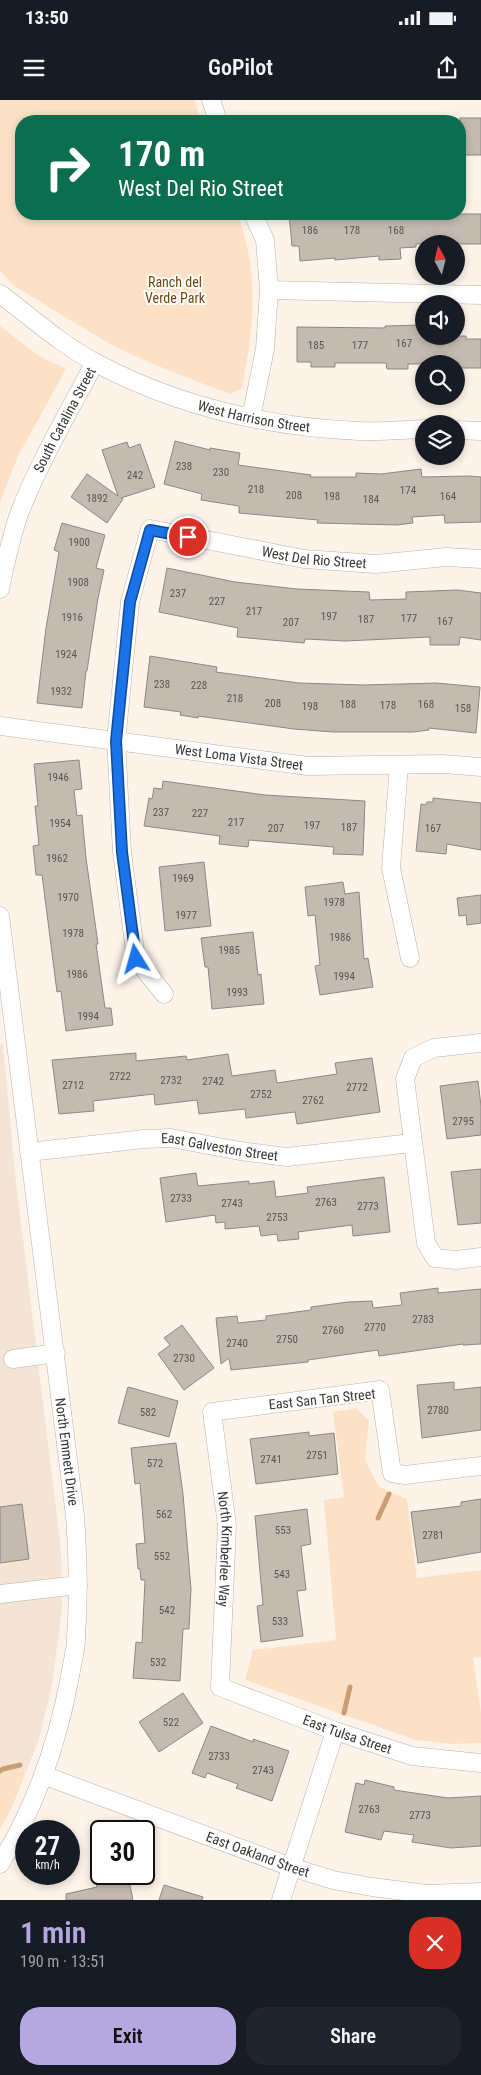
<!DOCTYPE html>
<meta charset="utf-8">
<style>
body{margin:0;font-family:"Roboto Condensed",sans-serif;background:#20242c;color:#f1f3f6;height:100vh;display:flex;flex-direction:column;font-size:19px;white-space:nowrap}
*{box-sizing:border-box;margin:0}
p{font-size:16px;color:#9ea1a6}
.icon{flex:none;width:28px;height:28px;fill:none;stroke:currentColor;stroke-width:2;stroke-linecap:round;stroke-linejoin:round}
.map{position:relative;height:1800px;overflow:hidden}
.details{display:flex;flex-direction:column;background:#171b24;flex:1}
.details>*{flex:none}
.banner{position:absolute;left:15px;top:15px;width:451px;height:105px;border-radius:20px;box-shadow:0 2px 8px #0003;background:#0b6e4f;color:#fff;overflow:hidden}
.needle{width:32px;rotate:353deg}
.controls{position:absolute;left:415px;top:135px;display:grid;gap:10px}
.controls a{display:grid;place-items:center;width:50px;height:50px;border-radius:50%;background:#171b24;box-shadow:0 2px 8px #0003;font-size:25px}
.speed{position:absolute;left:15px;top:1720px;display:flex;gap:10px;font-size:25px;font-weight:700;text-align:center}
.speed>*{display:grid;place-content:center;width:65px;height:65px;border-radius:50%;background:#171b24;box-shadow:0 2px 8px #0003;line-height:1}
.speed small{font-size:12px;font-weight:400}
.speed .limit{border:2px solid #111;border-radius:8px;background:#fff;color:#111}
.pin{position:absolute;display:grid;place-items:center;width:42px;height:42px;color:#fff;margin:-21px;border:2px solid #fff;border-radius:50%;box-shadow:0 1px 5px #0007}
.me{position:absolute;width:55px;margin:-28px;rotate:352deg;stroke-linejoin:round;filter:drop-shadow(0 0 4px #0008)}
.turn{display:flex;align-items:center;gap:18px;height:105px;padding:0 20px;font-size:22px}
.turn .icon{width:65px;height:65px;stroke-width:2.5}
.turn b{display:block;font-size:35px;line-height:42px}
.round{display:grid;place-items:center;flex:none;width:52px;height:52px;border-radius:20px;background:#20242c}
.summary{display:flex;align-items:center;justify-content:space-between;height:85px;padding:0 20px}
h1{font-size:30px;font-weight:600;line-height:38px;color:#b5a7df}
.cta{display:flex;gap:10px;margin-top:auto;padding:10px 20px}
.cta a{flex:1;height:58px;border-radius:20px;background:#b5a7df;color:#111;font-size:20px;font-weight:600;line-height:58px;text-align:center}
.cta a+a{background:#20242c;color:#f1f3f6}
.status{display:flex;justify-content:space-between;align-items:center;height:35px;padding:0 25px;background:#171b24;direction:ltr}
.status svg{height:14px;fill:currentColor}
header{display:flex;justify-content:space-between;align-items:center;height:65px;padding:0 20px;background:#171b24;font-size:22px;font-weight:600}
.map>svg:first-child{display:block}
</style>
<div class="status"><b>13:50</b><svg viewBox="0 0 49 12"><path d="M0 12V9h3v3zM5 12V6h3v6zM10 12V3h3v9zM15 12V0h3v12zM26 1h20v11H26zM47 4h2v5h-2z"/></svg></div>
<header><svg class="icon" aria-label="menu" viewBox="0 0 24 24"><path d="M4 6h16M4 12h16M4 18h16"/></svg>GoPilot<svg class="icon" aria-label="share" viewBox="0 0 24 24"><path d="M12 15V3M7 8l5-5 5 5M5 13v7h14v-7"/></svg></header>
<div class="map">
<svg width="481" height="1800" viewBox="0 0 481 1800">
<rect width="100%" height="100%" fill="#fdf3e9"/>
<path fill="#f4e4d6" d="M3,944L15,1074L61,1450L62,1510L52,1584L40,1636L26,1672L0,1665V945Z"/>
<g fill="#fce1c7">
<path d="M0,0H195L200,21H21V114H237C242,124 244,135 247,147C258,195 251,241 242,288L230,294L219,290L153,264L113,246L14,186L0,171Z"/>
<path d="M0,226L39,256L66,269L18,356L0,403Z"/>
<path d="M356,1308L369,1321L365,1360L379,1387L407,1399L417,1478L481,1470V1557L473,1558L481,1612V1643L451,1644L416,1640L245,1580L253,1550L336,1540L324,1400L344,1397L333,1312Z"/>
<path d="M0,1665L26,1672L12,1707L0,1729Z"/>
</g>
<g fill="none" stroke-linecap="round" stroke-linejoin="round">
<g stroke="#ca9e72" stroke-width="5">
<path d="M378,1418L389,1394"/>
<path d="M344,1613L350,1587"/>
<path d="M0,1671L3,1669L20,1665"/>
</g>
</g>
<g fill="#c3bab0" stroke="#90877e">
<rect x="460" y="18" width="21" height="37"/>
<path d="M289,114H481V144H416V147L400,148L401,159L379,160V156L335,160V158L300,161L299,146H292Z"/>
<path d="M422,225L423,236H466V239H481V268H456V264H408V269H387L386,263H335V267H311V262H297V227L385,228V226Z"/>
<path d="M175,341L210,350V348L240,353L238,365L311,375L310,377H356V373L381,374L421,369L422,377L469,376L481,377V422L445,423L444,415L412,417L413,423L397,425L317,423L318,420L239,413V406L201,400L202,394L164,384Z"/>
<path d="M127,342L129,348L140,344L155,387L121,398L123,399L107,423L71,397L87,374L118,396L102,350Z"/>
<path d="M62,423L105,435L96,468L104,470L98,498L87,571H86L82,608L37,603L46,528L59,452L54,450Z"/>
<path d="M167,468L235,482L297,489L369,492L370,500L406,499V492L457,490L481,493V540L460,537L459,545H430V537L346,541L305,539L304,543L237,537L238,528L159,512Z"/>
<path d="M150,556L217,567L216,572L299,583L363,585L436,583L480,587L476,633L429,628V630L413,632H333L294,629L198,616V618L180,615L181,612L144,607Z"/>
<path d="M79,660L82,689L74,690L77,716L82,715L86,758L98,844H96L105,908H111L113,925L66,931L61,891L57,892L42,775H36L33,746L39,745L35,706H38L34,664Z"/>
<path d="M163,681L265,695L365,701L363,755L333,754L334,747L249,740L248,747L219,744L220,736L144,726L149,698L152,699L154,688L162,689Z"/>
<path d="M433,698L481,703V750L447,744L446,754L416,751L421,704L426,705L427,702H433Z"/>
<path d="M204,762L211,826L165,831L159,767Z"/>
<path d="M343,782L345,794L359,792L364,859L368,858L373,887L320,895L315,866L320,865L315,815L308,816L305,787Z"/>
<path d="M481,795V823L467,825L466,815L459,816L457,798Z"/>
<path d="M253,832L258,875L261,874L264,904L212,909L208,867H205L201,838Z"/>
<path d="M136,953V961L186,956L187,960L228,954L232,976L275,970L277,983L337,974L335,963L372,958L380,1012L297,1024L295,1012L246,1018L245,1009L199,1014L197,1000L155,1005L154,994L93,1001L94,1011L59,1014L52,960Z"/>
<path d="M478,981L481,1006V1035L447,1039L440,986Z"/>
<path d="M481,1069V1123L458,1125L451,1072Z"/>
<path d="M196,1073L198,1086L249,1081V1084L274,1081L276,1097L308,1093L307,1087L384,1077L390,1132L353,1136L352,1125L298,1132L299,1139L278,1141L277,1134L261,1136L259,1126L225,1129V1122L216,1123L215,1115L166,1122L160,1078Z"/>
<path d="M438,1188V1193L481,1189V1244L463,1245V1244L379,1256L378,1250L308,1260V1262L231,1270L229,1258L221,1264L216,1218L237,1216L238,1223L266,1220V1216L311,1210V1207L348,1202L372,1201L373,1208L402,1205L400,1193Z"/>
<path d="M182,1225L214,1268L184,1290L158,1254L170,1245L164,1238Z"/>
<path d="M454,1282V1290L481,1287V1330L422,1338L417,1285Z"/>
<path d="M128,1287L178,1301L169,1337L118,1323Z"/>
<path d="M309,1332V1336L334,1333L338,1374L256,1384L250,1339Z"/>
<path d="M176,1343L183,1394L191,1489L189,1529H183L180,1581L133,1578L136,1542L142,1543L145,1480H141L140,1469H138L136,1444L145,1443L140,1383L135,1384L131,1348Z"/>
<path d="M481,1399V1452L418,1463L411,1412L461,1406V1402Z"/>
<path d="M22,1404L29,1459L0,1463V1407Z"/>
<path d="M307,1409L311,1444L301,1446L306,1490L297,1491L303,1536L261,1542L257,1506L263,1505L255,1416Z"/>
<path d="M183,1593L203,1623L159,1652L139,1622Z"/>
<path d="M211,1626L253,1642V1639L289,1651L272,1701L236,1688L238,1684L207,1673L205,1678L192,1673Z"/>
<path d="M365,1680L394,1687V1690L448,1698L481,1696V1746L451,1748L412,1742L414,1735L384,1731L381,1740L345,1732L356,1683L364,1685Z"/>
<path d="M112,1774H119V1778L128,1776L133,1800H66V1794L97,1787L95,1778Z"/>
<path d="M164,1785L203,1797L202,1800H159Z"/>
</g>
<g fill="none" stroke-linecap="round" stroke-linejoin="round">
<g stroke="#bab0a7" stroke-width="19">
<g id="minor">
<path d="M211,0L218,21"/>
<path d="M269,190L481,195"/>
<path id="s1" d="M0,194C31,217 62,245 96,263C177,306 268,327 359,331C380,332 402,330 424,329"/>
<path d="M251,318L265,249L269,190L265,140L253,114"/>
<path d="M456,330L481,331"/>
<path id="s2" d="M0,489C5,464 11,438 19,414C39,362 69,312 95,262"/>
<path id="s3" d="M0,626L308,666L443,664L481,667"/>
<path d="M399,665L391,768L410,858"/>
<path id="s4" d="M0,816L75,1416C78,1457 79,1497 76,1538C76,1550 72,1563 70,1576C58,1642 36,1706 0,1764"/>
<path id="s5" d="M164,894L136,859L122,752L116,641L130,502L150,429L304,459L376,464L446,457L481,459"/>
<path d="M481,943L434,948L413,958L405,979L426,1143L435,1158L456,1160L481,1157"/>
<path id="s6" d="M29,1052L144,1039L171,1038L240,1051L287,1057L412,1043"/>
<path d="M13,1259L56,1253"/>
<path id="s7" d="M481,1366L405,1375L392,1373L380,1290L212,1312L227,1425L220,1587L335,1631L412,1656L481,1663"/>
<path d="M0,1494L78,1485"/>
<path id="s8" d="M43,1675L291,1767L333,1780L372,1787L427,1794L481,1792"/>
<path d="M281,1800L335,1631"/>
</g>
</g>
<use href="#minor" stroke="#fff" stroke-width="18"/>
</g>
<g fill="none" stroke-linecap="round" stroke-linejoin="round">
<g stroke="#114b97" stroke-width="12">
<path id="route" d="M136,859L122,752L116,641L130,502L150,430L188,437"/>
</g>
<use href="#route" stroke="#1a73e8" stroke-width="9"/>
</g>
<g text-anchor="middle" stroke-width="4" stroke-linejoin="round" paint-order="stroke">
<g font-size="11" fill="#5c5651">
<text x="310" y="134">186</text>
<text x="352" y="134">178</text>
<text x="396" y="134">168</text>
<text x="404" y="247">167</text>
<text x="316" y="249">185</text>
<text x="360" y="249">177</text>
<text x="184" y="370">238</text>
<text x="221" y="376">230</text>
<text x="135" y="379">242</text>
<text x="256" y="393">218</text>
<text x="408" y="394">174</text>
<text x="294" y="399">208</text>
<text x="332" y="400">198</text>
<text x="448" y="400">164</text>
<text x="97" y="402">1892</text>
<text x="371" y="403">184</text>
<text x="79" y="446">1900</text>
<text x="78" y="486">1908</text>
<text x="178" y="497">237</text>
<text x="217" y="505">227</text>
<text x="254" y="515">217</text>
<text x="329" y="520">197</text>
<text x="72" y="521">1916</text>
<text x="409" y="522">177</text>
<text x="366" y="523">187</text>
<text x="445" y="525">167</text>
<text x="291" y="526">207</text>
<text x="66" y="558">1924</text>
<text x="162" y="588">238</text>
<text x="199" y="589">228</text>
<text x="61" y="595">1932</text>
<text x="235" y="602">218</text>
<text x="273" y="607">208</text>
<text x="348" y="608">188</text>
<text x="426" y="608">168</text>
<text x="388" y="609">178</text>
<text x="310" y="610">198</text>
<text x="463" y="612">158</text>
<text x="58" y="681">1946</text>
<text x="161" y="716">237</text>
<text x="200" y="717">227</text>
<text x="236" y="726">217</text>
<text x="60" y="727">1954</text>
<text x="312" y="729">197</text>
<text x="349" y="731">187</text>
<text x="276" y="732">207</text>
<text x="433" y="732">167</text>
<text x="57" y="762">1962</text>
<text x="183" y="782">1969</text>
<text x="68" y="801">1970</text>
<text x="334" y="806">1978</text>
<text x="186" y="819">1977</text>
<text x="73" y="837">1978</text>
<text x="340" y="841">1986</text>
<text x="229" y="854">1985</text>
<text x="77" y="878">1986</text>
<text x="344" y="880">1994</text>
<text x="237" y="896">1993</text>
<text x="88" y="920">1994</text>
<text x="120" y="980">2722</text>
<text x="171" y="984">2732</text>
<text x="213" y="985">2742</text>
<text x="73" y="989">2712</text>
<text x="357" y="991">2772</text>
<text x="261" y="998">2752</text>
<text x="313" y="1004">2762</text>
<text x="463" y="1025">2795</text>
<text x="181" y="1102">2733</text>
<text x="326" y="1106">2763</text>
<text x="232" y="1107">2743</text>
<text x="368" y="1110">2773</text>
<text x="277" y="1121">2753</text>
<text x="423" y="1223">2783</text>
<text x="375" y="1231">2770</text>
<text x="333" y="1234">2760</text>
<text x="287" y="1243">2750</text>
<text x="237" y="1247">2740</text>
<text x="184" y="1262">2730</text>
<text x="438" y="1314">2780</text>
<text x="148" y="1316">582</text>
<text x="317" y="1359">2751</text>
<text x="271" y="1363">2741</text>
<text x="155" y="1367">572</text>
<text x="164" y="1418">562</text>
<text x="283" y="1434">553</text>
<text x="433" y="1439">2781</text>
<text x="162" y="1460">552</text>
<text x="282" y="1478">543</text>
<text x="167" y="1514">542</text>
<text x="280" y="1525">533</text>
<text x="158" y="1566">532</text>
<text x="171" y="1626">522</text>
<text x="219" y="1660">2733</text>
<text x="263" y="1674">2743</text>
<text x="369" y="1713">2763</text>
<text x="420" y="1719">2773</text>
</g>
<g font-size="14" fill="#704611" stroke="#fff">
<text x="175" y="187">Ranch del<tspan x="175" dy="16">Verde Park</tspan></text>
</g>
<g font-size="14" fill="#393531" stroke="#fff">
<text dy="5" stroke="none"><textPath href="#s1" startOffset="286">West Harrison Street</textPath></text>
<text dy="5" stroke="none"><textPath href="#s2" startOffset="182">South Catalina Street</textPath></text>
<text dy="5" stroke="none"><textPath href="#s5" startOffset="646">West Del Rio Street</textPath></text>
<text dy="5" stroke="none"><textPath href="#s3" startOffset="241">West Loma Vista Street</textPath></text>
<text dy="5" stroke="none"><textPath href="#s6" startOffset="192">East Galveston Street</textPath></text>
<text transform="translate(322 1299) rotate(-6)" y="5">East San Tan Street</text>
<text dy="5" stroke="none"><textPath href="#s4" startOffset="540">North Emmett Drive</textPath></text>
<text dy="5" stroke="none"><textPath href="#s7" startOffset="481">North Kimberlee Way</textPath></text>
<text dy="5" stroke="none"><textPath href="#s7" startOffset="755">East Tulsa Street</textPath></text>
<text dy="5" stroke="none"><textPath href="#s8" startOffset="229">East Oakland Street</textPath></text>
</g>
</g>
</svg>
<div class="controls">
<a><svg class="needle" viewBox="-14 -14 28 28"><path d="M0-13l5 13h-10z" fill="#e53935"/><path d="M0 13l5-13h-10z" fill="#9ea1a6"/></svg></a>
<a><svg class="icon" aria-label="sound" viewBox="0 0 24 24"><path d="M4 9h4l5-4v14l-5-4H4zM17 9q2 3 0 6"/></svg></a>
<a><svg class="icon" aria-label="search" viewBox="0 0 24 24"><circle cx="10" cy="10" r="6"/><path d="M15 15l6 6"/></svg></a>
<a><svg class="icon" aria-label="layers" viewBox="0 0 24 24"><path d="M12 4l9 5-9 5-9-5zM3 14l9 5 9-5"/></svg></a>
</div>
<div class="speed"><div>27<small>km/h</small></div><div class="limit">30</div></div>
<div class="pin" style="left:188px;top:437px;background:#d93025"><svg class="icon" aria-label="arrive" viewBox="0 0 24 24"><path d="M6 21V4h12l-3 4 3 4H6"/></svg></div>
<svg class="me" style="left:136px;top:859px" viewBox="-20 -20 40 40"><path d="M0-17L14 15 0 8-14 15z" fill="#1a73e8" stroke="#fff" stroke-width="4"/></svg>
<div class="banner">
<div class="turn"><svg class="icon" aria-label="right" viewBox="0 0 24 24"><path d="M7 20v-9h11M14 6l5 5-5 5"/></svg><div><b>170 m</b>West Del Rio Street</div></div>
</div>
</div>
<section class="details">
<div class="summary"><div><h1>1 min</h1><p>190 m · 13:51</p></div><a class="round" style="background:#d93025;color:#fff"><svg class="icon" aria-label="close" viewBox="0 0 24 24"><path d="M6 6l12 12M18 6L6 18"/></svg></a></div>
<div class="cta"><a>Exit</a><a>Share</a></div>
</section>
